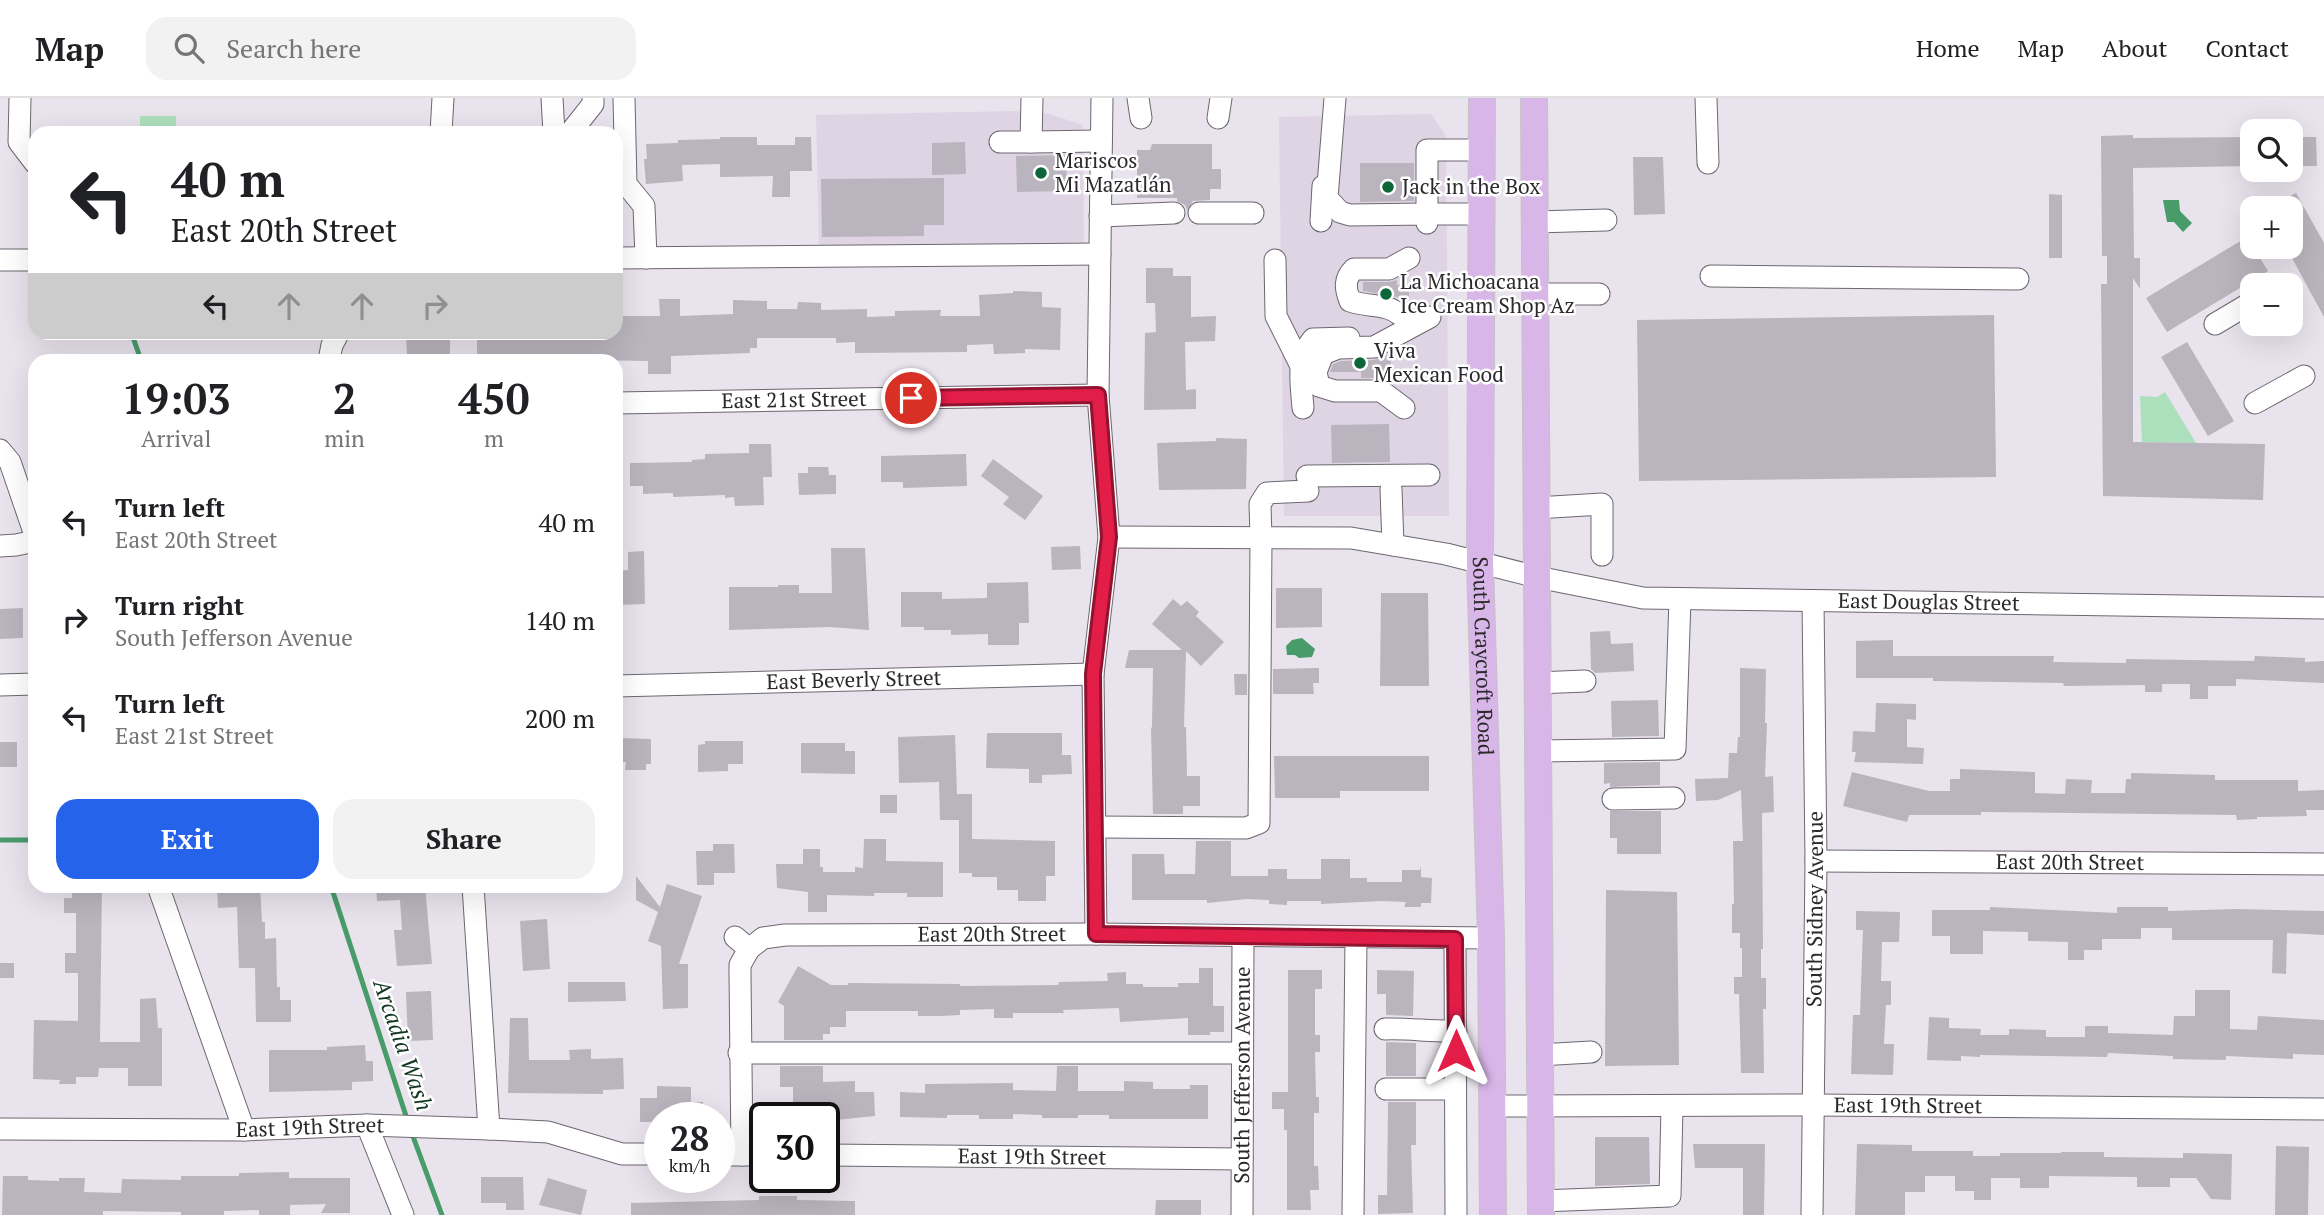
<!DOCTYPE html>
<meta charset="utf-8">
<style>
body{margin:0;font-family:"PT Serif",serif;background:#f2f2f2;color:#202124;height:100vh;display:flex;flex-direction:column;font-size:26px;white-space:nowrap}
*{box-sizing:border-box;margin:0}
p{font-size:23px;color:#757577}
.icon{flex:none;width:38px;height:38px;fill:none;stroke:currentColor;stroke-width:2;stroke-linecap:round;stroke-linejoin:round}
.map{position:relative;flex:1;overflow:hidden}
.details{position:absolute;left:28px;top:256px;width:595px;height:539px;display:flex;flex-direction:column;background:#fff;border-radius:21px;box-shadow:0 7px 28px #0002}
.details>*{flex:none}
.banner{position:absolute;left:28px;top:28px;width:595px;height:214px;border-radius:21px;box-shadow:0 7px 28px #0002;background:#fff;color:#202124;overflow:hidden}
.fabs{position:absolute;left:2240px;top:21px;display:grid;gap:14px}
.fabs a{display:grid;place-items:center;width:63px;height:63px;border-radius:14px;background:#fff;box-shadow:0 7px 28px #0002;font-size:35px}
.speed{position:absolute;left:644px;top:1004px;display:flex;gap:14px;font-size:35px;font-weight:700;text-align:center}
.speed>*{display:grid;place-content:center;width:91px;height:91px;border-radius:50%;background:#fff;box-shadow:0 7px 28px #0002;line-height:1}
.speed small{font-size:18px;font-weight:400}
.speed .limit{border:4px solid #111;border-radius:10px;background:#fff;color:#111}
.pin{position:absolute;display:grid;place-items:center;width:60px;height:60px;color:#fff;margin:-30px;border:4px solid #fff;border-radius:50%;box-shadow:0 2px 7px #0007}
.me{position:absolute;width:77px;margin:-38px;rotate:0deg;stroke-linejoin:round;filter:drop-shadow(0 0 5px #0008)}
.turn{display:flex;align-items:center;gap:24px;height:147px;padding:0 28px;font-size:32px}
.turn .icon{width:91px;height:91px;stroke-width:2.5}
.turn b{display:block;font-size:49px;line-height:60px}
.lanes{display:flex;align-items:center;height:66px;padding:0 28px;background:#0003;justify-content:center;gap:35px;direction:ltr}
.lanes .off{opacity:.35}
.eta{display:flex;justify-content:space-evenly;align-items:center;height:119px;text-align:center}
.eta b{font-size:42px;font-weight:600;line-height:49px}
.action{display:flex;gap:14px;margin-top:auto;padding:14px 28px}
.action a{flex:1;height:80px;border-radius:21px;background:#2563eb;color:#fff;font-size:28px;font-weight:600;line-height:80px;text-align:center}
.action a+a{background:#f2f2f2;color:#202124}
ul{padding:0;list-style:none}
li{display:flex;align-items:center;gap:21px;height:98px;padding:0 28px}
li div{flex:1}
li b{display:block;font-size:26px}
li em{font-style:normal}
header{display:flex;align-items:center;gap:42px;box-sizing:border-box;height:98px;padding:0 35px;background:#fff;border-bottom:2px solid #e0e0e0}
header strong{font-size:33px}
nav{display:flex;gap:38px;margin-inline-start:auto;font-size:24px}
.search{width:490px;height:63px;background:#f2f2f2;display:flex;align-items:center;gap:18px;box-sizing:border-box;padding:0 24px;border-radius:21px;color:#757577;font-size:26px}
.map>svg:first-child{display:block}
</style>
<header>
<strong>Map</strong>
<div class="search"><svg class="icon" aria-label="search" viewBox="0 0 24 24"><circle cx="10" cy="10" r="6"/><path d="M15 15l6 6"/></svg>Search here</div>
<nav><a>Home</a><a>Map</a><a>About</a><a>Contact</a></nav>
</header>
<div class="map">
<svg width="2324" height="1117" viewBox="0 0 2324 1117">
<rect width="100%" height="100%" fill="#e9e3ed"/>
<g fill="#dfd4e4">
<path d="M1013,13L1046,15L1083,27L1084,146L819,148L816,17Z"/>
<path d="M1431,16L1446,38L1449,418H1284L1279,19Z"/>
</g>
<g fill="#ace0bc">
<rect x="140" y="18" width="36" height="15"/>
<path d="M2165,294L2196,345L2142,344L2140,298L2157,299Z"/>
</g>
<g fill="#489c69">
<path d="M2163,102H2179L2180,113L2192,125L2183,134L2174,124H2167Z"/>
<path d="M1302,540L1315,551L1312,559L1299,560L1295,557H1287L1286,548L1292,542Z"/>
</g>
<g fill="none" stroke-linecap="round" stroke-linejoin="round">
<g stroke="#489c69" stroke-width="5">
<path d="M131,234L141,262"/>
<path d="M0,742H35"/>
<path d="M331,788L408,1024"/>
<path d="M411,1033L442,1117"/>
</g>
</g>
<g fill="#bab4be">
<path d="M2133,37V40L2252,39V68L2133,70L2134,160H2140V191L2133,180V344L2265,346L2263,402L2103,398L2101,186H2107V158H2102L2101,38Z"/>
<path d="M720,39H757V47H795V39H811L812,73H790V99H772L773,78L720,79V66L682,67L683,83L646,86L644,61H647L646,46L678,45V42L720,41Z"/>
<path d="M2291,39H2316L2317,68H2291Z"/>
<path d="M965,44L966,76L932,77V45Z"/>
<path d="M1152,46H1212V71H1221V91H1210V102L1193,103L1187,112L1185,107L1177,103V100H1137V52H1150Z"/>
<path d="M1066,57L1067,93L1017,94L1016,58Z"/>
<path d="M1633,59H1663L1665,116L1634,117Z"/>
<path d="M1360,65H1414V103L1360,104Z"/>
<path d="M944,80V127H924V138L822,139L821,81Z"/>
<path d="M2296,95L2324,145V219L2286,149H2291V113L2295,110H2267Z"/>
<path d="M2049,96L2062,97V160H2049Z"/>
<path d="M2247,139L2268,173L2167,234L2146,200Z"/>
<path d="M1146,170H1173V178H1191V219L1216,218L1215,243L1185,244L1186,292L1196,291V311L1144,312L1145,235L1156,234L1155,205H1146Z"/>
<path d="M1397,182V187H1409V201L1363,193V184H1389Z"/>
<path d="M1013,193L1042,194V209L1061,210L1060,252L1025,251V255L994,256L993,246L967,247V254L855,255V244L836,245V240H757V250H750V255L671,258V276H648V263L585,262V258L477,257V234H616V218H660L659,201H680V218L733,216V202L767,203V211H797L798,204L821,205V212L867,211V219L895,218V213L941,212L940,218H980L979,197L1013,195Z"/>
<path d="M1994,217L1996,379L1639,383L1637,222Z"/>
<path d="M406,234H450V257L407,258Z"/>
<path d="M2187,244L2234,323L2208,338L2161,259Z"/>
<path d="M1387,257H1391V284L1381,280H1361V274H1330L1333,266L1341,263L1374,262Z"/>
<path d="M1389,326L1390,364L1332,365L1331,327Z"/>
<path d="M1216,340L1247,341L1246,391L1159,392L1157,345L1216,343Z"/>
<path d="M749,346H771L772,379H763L764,407L735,408L734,399L725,400V397L673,399V395L643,396V388H630V365L692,364V362L705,361V356L749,355Z"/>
<path d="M966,356L967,388L903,390V384H881V358Z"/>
<path d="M993,361L1043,398L1025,422L1003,406L1009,399L981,378Z"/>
<path d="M808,369H828L829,377H836V396L799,397L798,375H808Z"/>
<path d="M1080,448L1081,471L1052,472L1051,449Z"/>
<path d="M831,450H865L869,532L830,529L729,532V489H778V487H799V495H832Z"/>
<path d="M644,453L645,506L616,507V473L628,472V454Z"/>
<path d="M1028,484L1029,525H1019V547H988V536L951,537V532H924V529H901V494H942V501L987,500V485Z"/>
<path d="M1276,490H1322V529L1276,530Z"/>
<path d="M1381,495H1428L1429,588H1380Z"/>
<path d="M1173,501L1181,508L1187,503L1199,514L1196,518L1224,544L1201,568L1186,553L1184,629H1186L1187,678H1200V708H1183V716H1153L1151,630L1152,629L1153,570H1125L1129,552H1182L1152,526Z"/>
<path d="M23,510V540L0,541V511Z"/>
<path d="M1610,533L1611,546L1633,545L1634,573L1595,575L1591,571L1590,534Z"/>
<path d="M1893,542V558H2054L2053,564L2126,565V561L2254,563L2255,558L2305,560V564L2324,563V585L2236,581V588H2208V601H2190V586H2162V594H2145V587L2064,588L2063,585L1933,583V580H1856V543Z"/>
<path d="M1319,570V585H1313L1314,596H1273V571Z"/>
<path d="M1740,570L1766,571L1765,625H1767L1765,679L1773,678L1774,714L1762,715L1763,851H1761V880H1766V911H1763L1764,975H1741L1739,896H1734V879H1742V850H1740V835H1732V806H1734L1733,743H1743L1741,692L1718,702L1696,703L1695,681L1728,680L1729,655H1737L1738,639H1740Z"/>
<path d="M1234,576H1247V597H1235Z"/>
<path d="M1658,602L1659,638L1612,639L1611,603Z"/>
<path d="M1876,605L1916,606V622L1907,621V649L1924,650L1923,666L1854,664L1856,654H1852L1853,633L1875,634Z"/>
<path d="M987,635H1062V657H1071L1072,676L1042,677V685H1029V671L986,670Z"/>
<path d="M955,637L957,696H972V741L1055,743V778H1046V803H1018V792H997V779H972V775H959V722H940L939,684L899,685L898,639Z"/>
<path d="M621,640L651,641V666H646V672H625L626,664H616V650H621Z"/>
<path d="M705,643H743V666H728V673L698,674V647L705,646Z"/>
<rect x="0" y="644" width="17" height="25"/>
<path d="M801,645H845V653H855V676L801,675Z"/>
<path d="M1274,658H1429V693H1340V700H1275Z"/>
<path d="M1660,664V687L1610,689V685L1604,686V665Z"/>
<path d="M1960,671L2035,674V695L2065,696L2066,681L2092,682L2091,695H2125L2126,681H2131V675L2215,677V682H2298V693L2324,692V712H2306L2307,718L2257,719V721L2237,722L2236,717L1981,714V717H1909L1907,724L1843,708L1852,674L1929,693H1950V681H1960Z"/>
<rect x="880" y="697" width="17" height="18"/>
<path d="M1610,713H1661V756H1617V740H1610Z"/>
<path d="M864,741H886V763L943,764V799H907V795H874V798L827,797V814H808V794L777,790L776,766H803V751H820V769H823V774H855V769L863,770Z"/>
<path d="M1196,743H1231V778H1268V771H1287V781H1321V761H1350V780H1367V784H1402V772H1420L1421,768V779L1432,780L1431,805H1421V809H1404L1406,804L1382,803L1321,806V803H1287V807L1269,806V802L1247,801L1207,805V802H1132V756H1164L1165,776H1195Z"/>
<path d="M713,746H734L735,775H714V787H697L696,753H713Z"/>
<path d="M636,778L660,809L667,786L702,798L679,866H688V910L663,911L661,848L648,843L658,814L636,802Z"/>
<path d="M72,788H102L100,944H140V901L156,900L158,930H162V988H128V970H99L98,979H76V986H59L60,982L33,981L34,922L78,923V875H65V855H76V815H64V800H72Z"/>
<path d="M217,788H260L262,824H265V841L276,840L277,889H280V902H291V924H256L255,870H239L237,809L218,810Z"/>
<path d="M376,788H425L432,866L397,868L394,832H402L400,802L377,803Z"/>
<path d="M1606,792L1677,794L1679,967L1605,968Z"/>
<path d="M1990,809L2117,815V809H2168V813L2237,811L2324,813V837L2287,835L2286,876L2272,875L2273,842H2172V830H2141V841H2102V852H2084V862H2068V844L2028,843V834L1983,833V856H1950V838H1932V812H1990Z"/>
<path d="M1856,813L1900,814L1899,844H1882L1881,883H1891V907H1886L1884,946H1894L1893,977L1851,976L1853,917H1860L1863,832H1856Z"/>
<path d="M547,821L550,871L523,873L520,823Z"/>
<rect x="0" y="865" width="14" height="15"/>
<path d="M798,868L831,887H848V885L960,886V888L1058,887L1059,884L1108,883L1107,875L1126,874V886H1143V889H1178V885H1199V870H1213V908H1224V934H1210V937H1188V920L1120,924L1119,910L1063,912L1064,915H1013V920H994V911L960,912V917L940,918H918V913H846V929H830V936H823V942H784V908L778,904Z"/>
<path d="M1288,872H1322V891H1315V937H1320V954H1315L1316,999H1319V1015H1314V1068H1318L1319,1092H1310L1311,1112H1287V1032H1284V1011H1272V994H1288Z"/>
<path d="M1377,872L1414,873L1413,918L1386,917V896H1377Z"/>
<path d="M568,884H625L626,903L568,904Z"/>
<path d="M2195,892H2230V931L2257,932L2258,918L2324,922V957L2293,956V961L2226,958V962L2173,961V958L2108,955L2107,959L1980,957V959L1961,958V963L1927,962L1929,919L1949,920V930L1981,931L1980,937H2009V931L2046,932V939H2085V928H2108V935L2173,937L2174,918H2195Z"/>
<path d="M431,893L433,942L408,943L406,894Z"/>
<path d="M510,920H528L529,962H570L569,952L591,951V961L623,960L624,991L603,992V996L508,995Z"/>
<path d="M1386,944L1416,945V978H1386Z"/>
<path d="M365,947L366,963H373V983L352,984V992L269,994V952H327V949Z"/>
<path d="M780,968H823V984L855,983V994H874L875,1018L836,1022L793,1020V989H780Z"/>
<path d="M1057,968H1078V993H1124V983L1153,984V991H1190V987H1208V1021H1109V1017H1078V1020H1042V1017L1013,1016V1021H979V1017H947V1020L900,1019V994L925,995V986L1013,985V992L1056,993Z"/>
<path d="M657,988L691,989V1004H703V1020H660V1024H640V1000H657Z"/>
<path d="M1388,1004H1416V1047H1411L1413,1115L1378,1116V1097H1387Z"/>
<path d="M1595,1039H1649L1650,1086L1595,1088Z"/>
<path d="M1693,1046H1765L1764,1117H1743V1070H1695Z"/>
<path d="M1857,1046L1912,1047V1053H1973V1058H2000V1055H2061V1054H2104V1059L2183,1060V1055L2232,1056L2231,1102L2211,1101L2196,1080H2170V1089H2137V1079L2049,1078V1090H2020V1080H1991V1102H1974V1093H1955V1078H1925V1094H1905V1117H1855Z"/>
<path d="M2276,1048L2309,1049L2308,1117H2275Z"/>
<path d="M289,1074V1080H350V1115H321L326,1106L290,1107V1117H259V1112L224,1113V1117H181V1114L103,1113V1117H2L3,1078H28V1082L59,1083V1080H85L84,1094L121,1095L122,1081L181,1082V1078H239V1075Z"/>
<path d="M481,1079H523L524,1112H506V1105H481Z"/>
<path d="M548,1080L587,1092L581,1117L539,1107Z"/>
<path d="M759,1098H797V1102L855,1103V1117H631V1105L759,1102Z"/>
<path d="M1156,1102H1201V1117H1155Z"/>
</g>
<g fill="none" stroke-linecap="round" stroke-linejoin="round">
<g stroke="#6d6770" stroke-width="23">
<g id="minor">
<path d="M20,0L19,44L35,65"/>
<path d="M552,0L554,35"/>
<path d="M624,0L626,86L644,108L646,160"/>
<path d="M1138,0L1141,20"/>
<path d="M1335,0L1327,100L1340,114L1350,117L1427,116V125"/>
<path d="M1706,0L1708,65"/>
<path d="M1218,20L1221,0"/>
<path d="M441,35L443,0"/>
<path d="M570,35L593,6V0"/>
<path d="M1000,44H1031L1032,0"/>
<path d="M1031,44L1101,43"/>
<path d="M1199,115H1253"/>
<path d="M1481,116H1427V52H1482"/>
<path d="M1100,118L1174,115"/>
<path d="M1321,123L1323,88"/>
<path d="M1535,124L1606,122"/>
<path d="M616,160L1100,156"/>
<path d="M0,162H35"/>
<path d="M1275,162L1276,218L1300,266"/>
<path d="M1711,178L2018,181"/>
<path d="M1535,196H1599"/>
<path d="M1402,218C1385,204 1370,210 1350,203C1345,190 1344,181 1354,171H1389L1409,160"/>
<path d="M2215,226L2252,204"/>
<path d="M329,262L332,247L339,234"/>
<path id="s1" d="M616,305L1098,297"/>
<path d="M2255,305L2304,278"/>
<path d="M1303,310C1301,284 1296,261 1313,241L1349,240"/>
<path d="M1404,310L1381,293H1335L1319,288L1316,274L1323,256L1338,250L1374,249L1430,219"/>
<path d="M0,352L10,364L35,437"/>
<path d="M1307,378L1429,377"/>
<path d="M1391,391L1393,447"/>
<path d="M1536,410L1602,406V457"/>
<path id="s2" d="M1109,439L1351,440L1446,456L1537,479L1643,500L2324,510"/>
<path d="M0,448L16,447L35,443"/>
<path d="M1537,585L1585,583"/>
<path d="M0,587L35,586"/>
<path id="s3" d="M616,588L1093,576"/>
<path d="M1538,653L1675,651L1680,501"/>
<path d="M1613,701L1674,700"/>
<path d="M1095,729L1246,730L1259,725L1261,440L1260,406L1267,395L1308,393"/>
<path id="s4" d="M1816,763L2324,766"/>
<path d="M158,788L244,1032"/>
<path d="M473,788L489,1031"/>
<path d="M1096,836L1093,576L1109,439L1098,297L1102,0"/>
<path d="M735,839L749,851L740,867V876L742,1057"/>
<path d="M1455,841L1456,1117"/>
<path id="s5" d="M749,851L763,840L785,837L1096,836L1491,840"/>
<path d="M1385,931C1409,930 1432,934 1456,933"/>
<path d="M739,955H1242"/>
<path d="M1539,957L1591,954"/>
<path d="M1386,991H1455"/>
<path id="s6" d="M1492,1008L1814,1007L2324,1011"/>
<path d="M367,1027L403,1117"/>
<path id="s7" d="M0,1031L244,1032L367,1027L489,1031L548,1034L622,1056H660"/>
<path d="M719,1057H765"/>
<path id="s8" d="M824,1057L1242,1061"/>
<path d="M1541,1103L1670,1098L1672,1008"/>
<path id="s9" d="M1242,1117L1243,839"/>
<path d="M1353,1117L1356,840"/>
<path id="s10" d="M1812,1117L1816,763L1813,503"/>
</g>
</g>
<g stroke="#c4c3c4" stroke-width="28">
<g id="major">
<path id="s11" d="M1482,0L1480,464L1491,840L1493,1117"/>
<path d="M1534,0L1541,1117"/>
</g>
</g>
<use href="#minor" stroke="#fff" stroke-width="21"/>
<use href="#major" stroke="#d9b6e8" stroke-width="26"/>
</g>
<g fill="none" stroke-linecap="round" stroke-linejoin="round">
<g stroke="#92132f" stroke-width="18">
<path id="route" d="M911,300L1098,297L1109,439L1093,576L1096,836L1455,841L1456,953"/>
</g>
<use href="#route" stroke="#e11d48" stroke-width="12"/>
</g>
<g fill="#0c6639" stroke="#fff" stroke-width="2.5">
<circle cx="1041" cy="75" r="7"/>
<circle cx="1388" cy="89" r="7"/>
<circle cx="1386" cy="196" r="7"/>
<circle cx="1360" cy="265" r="7"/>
</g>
<g text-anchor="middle" stroke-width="5" stroke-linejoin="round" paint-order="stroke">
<g font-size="21" fill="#2b292c" stroke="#fff" text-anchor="start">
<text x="1055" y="70">Mariscos<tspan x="1055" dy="24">Mi Mazatlán</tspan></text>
<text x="1402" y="96">Jack in the Box</text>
<text x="1400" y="191">La Michoacana<tspan x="1400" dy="24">Ice Cream Shop Az</tspan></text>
<text x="1374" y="260">Viva<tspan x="1374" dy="24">Mexican Food</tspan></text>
</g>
<g font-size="21" fill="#2b292c" stroke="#fff">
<text dy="7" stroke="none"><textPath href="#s1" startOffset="178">East 21st Street</textPath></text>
<text dy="7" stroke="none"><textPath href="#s2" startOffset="826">East Douglas Street</textPath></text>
<text dy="7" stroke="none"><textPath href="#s11" startOffset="558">South Craycroft Road</textPath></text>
<text dy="7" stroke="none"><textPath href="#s3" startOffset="238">East Beverly Street</textPath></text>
<text dy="7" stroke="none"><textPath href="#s4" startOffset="254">East 20th Street</textPath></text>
<text dy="7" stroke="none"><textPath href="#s10" startOffset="306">South Sidney Avenue</textPath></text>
<text dy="7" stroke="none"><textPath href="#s5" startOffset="247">East 20th Street</textPath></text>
<text dy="7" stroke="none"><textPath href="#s9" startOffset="140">South Jefferson Avenue</textPath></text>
<text dy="7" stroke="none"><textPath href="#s6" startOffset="416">East 19th Street</textPath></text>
<text dy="7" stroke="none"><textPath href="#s7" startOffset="310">East 19th Street</textPath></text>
<text dy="7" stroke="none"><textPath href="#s8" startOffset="208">East 19th Street</textPath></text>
</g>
<g font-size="23" font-style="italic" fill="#123621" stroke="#fff">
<text transform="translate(403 947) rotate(71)" y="8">Arcadia Wash</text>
</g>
</g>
</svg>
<div class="fabs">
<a><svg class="icon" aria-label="search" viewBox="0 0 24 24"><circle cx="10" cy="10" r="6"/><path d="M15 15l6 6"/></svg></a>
<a>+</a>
<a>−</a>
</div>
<div class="speed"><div>28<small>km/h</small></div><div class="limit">30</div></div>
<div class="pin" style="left:911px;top:300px;background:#d93025"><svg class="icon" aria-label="arrive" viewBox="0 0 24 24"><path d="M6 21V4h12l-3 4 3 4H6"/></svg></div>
<svg class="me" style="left:1456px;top:953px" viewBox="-20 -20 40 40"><path d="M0-17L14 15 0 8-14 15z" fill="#e11d48" stroke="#fff" stroke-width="4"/></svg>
<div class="banner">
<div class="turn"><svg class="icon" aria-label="left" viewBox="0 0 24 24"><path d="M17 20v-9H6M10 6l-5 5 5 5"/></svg><div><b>40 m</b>East 20th Street</div></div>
<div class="lanes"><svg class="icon" aria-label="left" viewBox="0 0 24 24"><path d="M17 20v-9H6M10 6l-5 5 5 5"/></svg><svg class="icon off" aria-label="ahead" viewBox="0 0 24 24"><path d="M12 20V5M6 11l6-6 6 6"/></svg><svg class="icon off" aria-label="ahead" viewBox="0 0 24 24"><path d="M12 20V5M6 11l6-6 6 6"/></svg><svg class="icon off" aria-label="right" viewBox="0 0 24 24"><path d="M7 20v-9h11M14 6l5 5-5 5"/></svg></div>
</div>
<section class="details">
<div class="eta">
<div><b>19:03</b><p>Arrival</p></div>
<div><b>2</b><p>min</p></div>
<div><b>450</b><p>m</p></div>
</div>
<ul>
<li><svg class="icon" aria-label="left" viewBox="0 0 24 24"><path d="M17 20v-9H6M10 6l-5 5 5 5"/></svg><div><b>Turn left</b><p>East 20th Street</p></div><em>40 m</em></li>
<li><svg class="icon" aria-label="right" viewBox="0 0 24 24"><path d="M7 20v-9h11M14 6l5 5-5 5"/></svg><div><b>Turn right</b><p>South Jefferson Avenue</p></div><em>140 m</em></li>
<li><svg class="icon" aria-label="left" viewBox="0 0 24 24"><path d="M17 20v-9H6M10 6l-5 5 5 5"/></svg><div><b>Turn left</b><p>East 21st Street</p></div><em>200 m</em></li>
</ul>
<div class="action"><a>Exit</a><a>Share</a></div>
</section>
</div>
